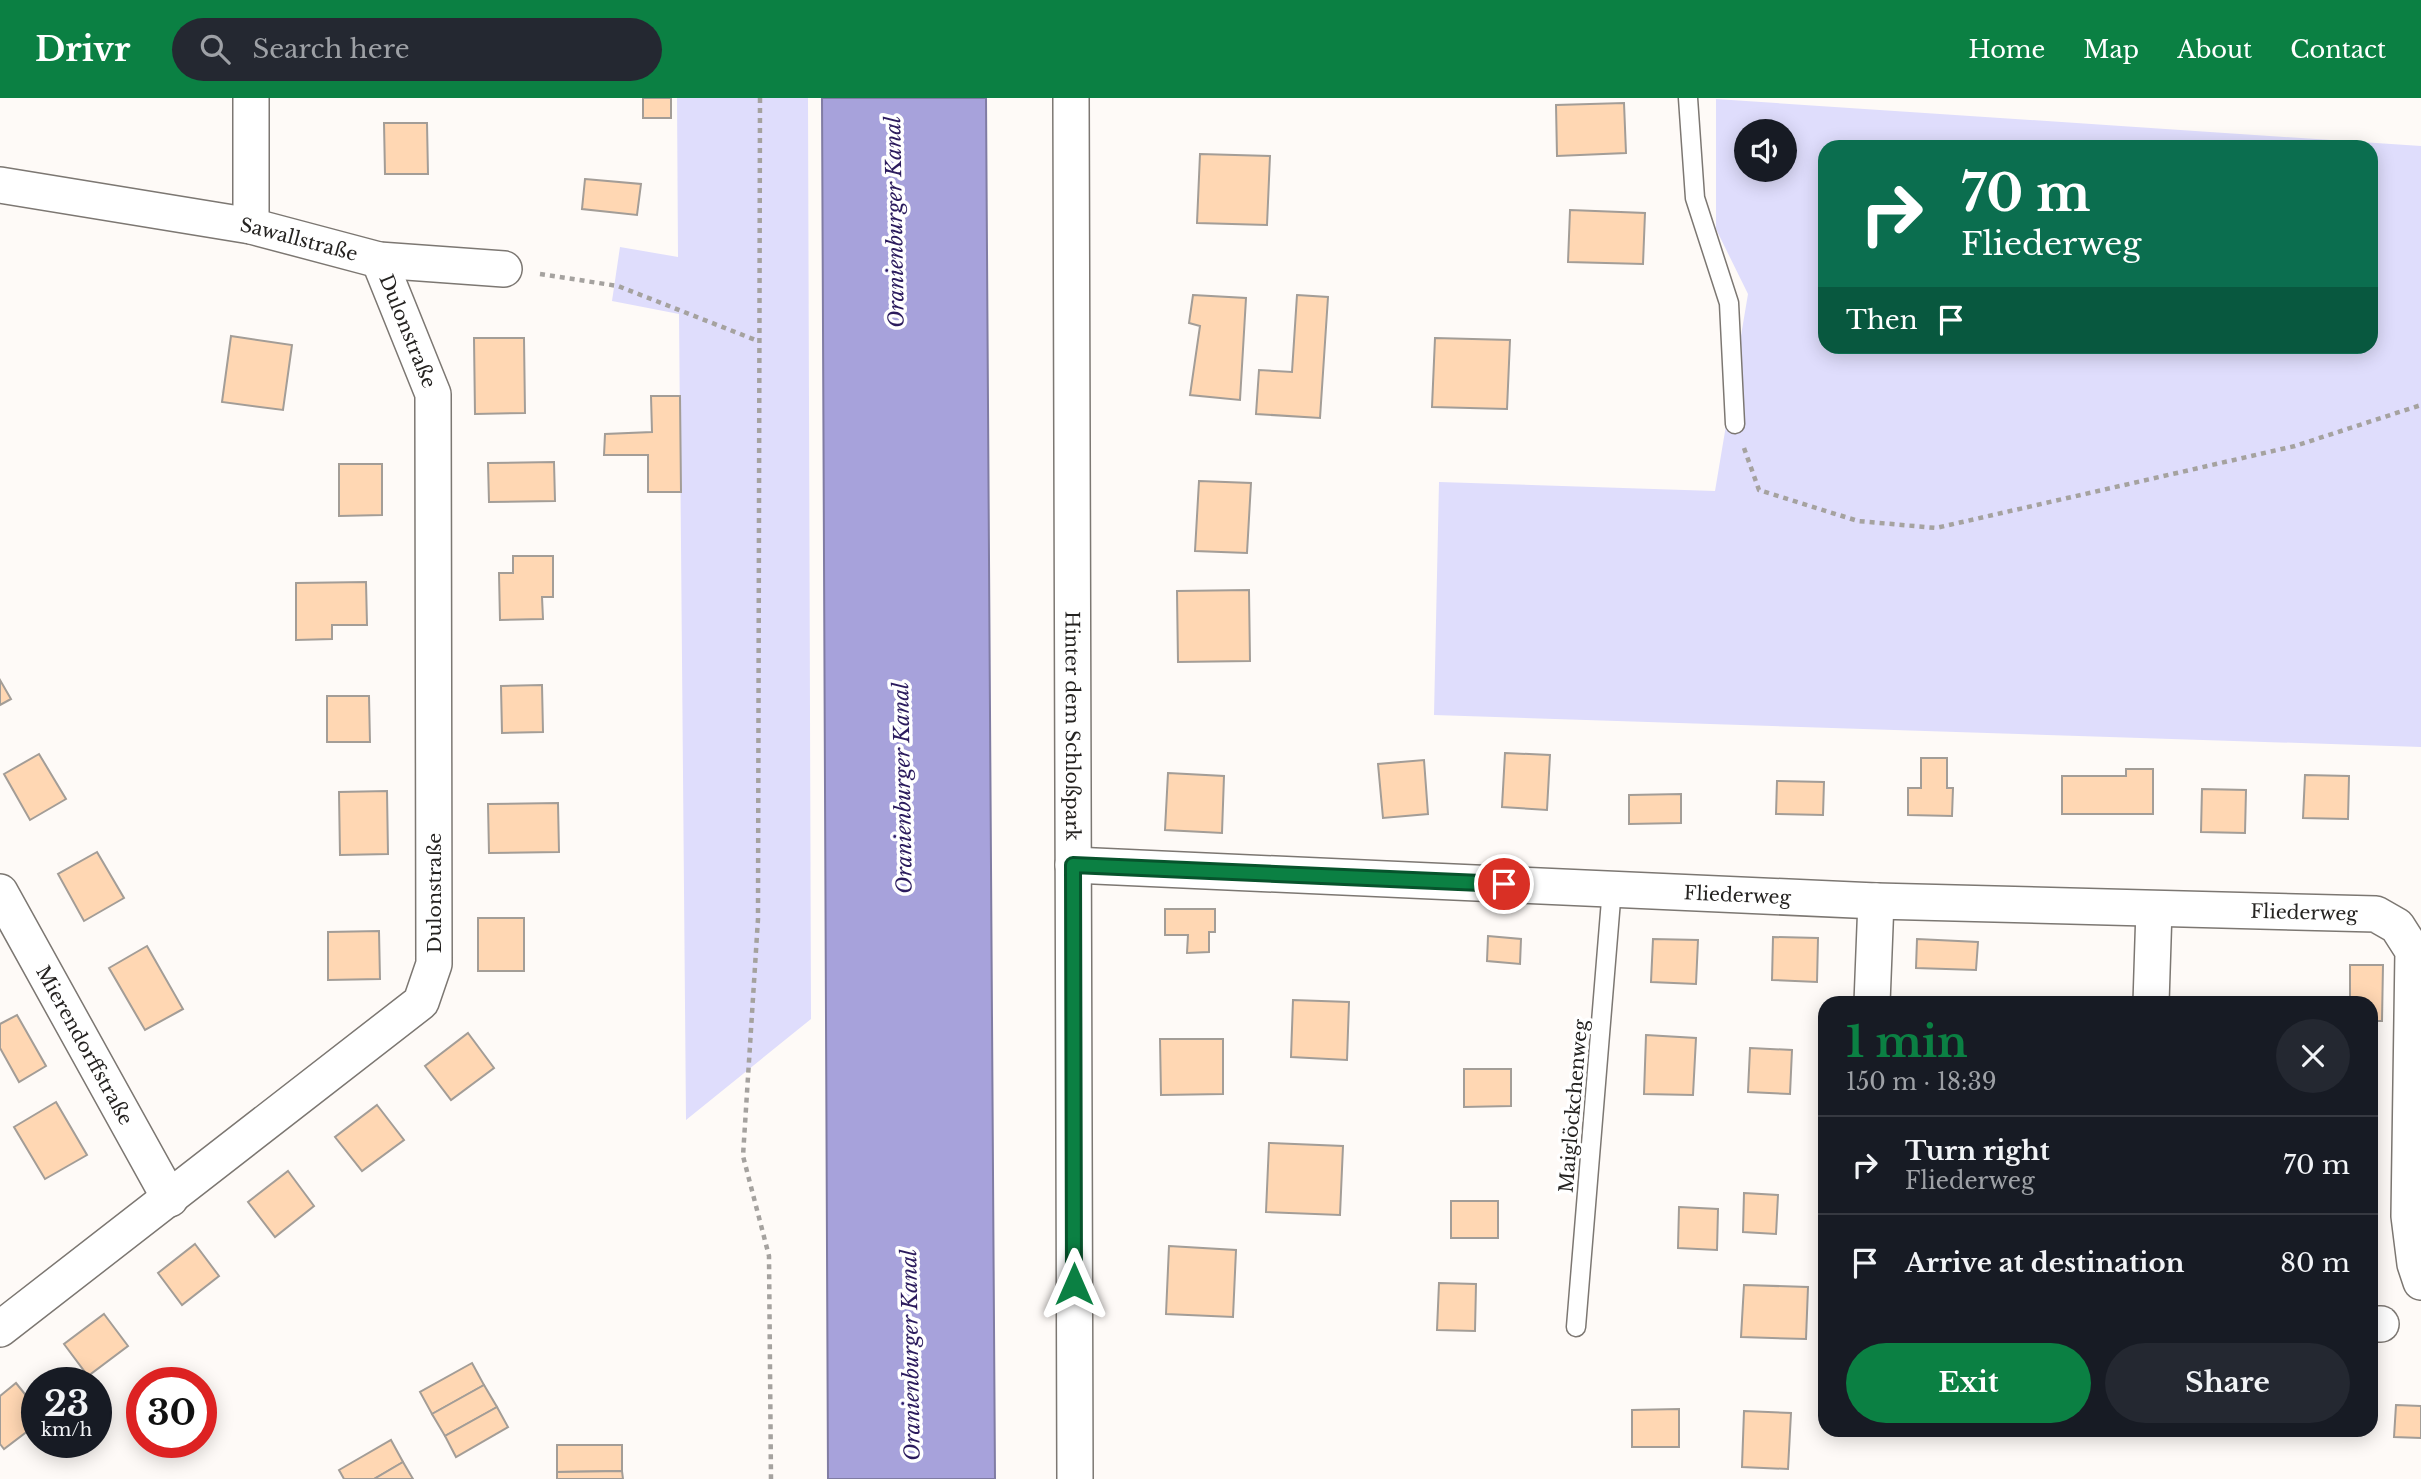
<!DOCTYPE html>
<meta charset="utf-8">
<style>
body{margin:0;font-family:"Libre Baskerville",serif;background:#242831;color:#f1f3f6;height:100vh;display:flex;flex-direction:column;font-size:26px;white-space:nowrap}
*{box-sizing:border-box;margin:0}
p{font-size:23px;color:#9ea1a6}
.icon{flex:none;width:38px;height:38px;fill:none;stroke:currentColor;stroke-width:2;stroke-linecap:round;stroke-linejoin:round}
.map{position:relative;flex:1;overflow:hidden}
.sheet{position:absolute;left:1818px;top:898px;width:560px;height:441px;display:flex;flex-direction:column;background:#171b24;border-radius:21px;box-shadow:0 4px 18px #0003}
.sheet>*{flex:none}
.hud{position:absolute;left:1818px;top:42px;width:560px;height:214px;border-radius:21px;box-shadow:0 4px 18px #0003;background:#0b6e4f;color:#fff;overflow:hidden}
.buttons{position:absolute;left:1734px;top:21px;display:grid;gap:14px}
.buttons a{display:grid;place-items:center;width:63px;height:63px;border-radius:50%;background:#171b24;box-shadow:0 4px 18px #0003;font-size:35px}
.speed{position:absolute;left:21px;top:1269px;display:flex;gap:14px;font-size:35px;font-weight:700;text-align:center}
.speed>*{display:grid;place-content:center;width:91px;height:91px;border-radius:50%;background:#171b24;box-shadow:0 4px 18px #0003;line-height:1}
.speed small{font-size:18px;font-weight:400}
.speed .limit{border:10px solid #d22;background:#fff;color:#111}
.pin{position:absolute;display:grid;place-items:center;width:60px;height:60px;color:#fff;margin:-30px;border:4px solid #fff;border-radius:50%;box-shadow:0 2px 7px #0007}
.me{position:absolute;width:77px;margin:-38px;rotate:0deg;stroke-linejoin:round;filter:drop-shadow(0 0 5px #0008)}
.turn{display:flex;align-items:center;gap:24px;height:147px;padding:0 28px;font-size:32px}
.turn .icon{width:91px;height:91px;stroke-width:2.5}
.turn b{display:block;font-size:49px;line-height:60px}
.then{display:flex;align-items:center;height:66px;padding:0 28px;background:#0003;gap:14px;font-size:26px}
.round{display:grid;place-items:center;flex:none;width:74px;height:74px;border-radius:37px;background:#242831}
.overview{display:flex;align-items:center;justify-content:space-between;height:119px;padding:0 28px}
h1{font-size:42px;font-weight:700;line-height:52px;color:#0b8043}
.button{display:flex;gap:14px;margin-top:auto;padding:14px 28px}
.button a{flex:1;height:80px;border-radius:42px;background:#0b8043;color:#fff;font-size:28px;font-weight:700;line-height:80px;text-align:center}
.button a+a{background:#242831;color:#f1f3f6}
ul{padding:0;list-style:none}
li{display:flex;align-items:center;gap:21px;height:98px;padding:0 28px;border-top:2px solid #363941}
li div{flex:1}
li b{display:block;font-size:26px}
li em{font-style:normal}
header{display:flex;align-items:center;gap:42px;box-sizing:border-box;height:98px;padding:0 35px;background:#0b8043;color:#fff}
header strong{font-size:33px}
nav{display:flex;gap:38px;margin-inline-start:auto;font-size:24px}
.search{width:490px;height:63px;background:#242831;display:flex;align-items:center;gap:18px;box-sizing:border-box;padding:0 24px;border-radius:38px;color:#9ea1a6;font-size:26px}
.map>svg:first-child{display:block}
</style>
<header>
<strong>Drivr</strong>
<div class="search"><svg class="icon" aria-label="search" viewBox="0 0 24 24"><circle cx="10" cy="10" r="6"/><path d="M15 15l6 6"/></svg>Search here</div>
<nav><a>Home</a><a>Map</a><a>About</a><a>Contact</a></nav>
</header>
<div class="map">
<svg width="2421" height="1381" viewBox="0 0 2421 1381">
<rect width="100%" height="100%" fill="#fefaf7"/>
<g fill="#dfddfc" fill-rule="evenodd">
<path d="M677,0H808L811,921L686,1022L679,216L612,203L620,149L678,159Z"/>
<path d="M1716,1L2421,48V649L1434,617L1439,384L1715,393L1748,196L1716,131ZM1746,33H1785V72H1746ZM1825,49H2371V248H1825Z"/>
</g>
<path fill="#a7a2db" stroke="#807ca3" stroke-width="2" d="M822,0H986L995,1381H828Z"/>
<g fill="#ffd7b3" stroke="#a39d97" stroke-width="2">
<rect x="643" y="0" width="28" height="20"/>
<path d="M1624,5L1626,55L1557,58L1556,7Z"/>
<path d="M384,25H427L428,76H385Z"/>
<path d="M1200,56L1270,58L1267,127L1197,125Z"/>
<path d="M585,81L641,86L637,117L582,111Z"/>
<path d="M1570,112L1645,115L1643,166L1568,164Z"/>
<path d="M1193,197L1246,200L1240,302L1190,297L1200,228L1189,225Z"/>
<path d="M1297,197L1328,199L1320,320L1256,316L1259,272L1292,274Z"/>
<path d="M231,238L292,247L283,312L222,304Z"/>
<path d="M474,240H524L525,315L475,316Z"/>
<path d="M1435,240L1510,242L1507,311L1432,309Z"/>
<path d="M651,298H680L681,394H648V357H604L605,336L652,334Z"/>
<path d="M554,364L555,403L489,404L488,365Z"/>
<path d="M339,366H382V417L339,418Z"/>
<path d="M1199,383L1251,385L1247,455L1195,453Z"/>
<path d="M513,458H553V499H542L543,521L500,522L499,475H513Z"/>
<path d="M366,484L367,527H332V541L296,542V485Z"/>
<path d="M1249,492L1250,563L1178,564L1177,493Z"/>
<path d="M0,582L11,601L0,607Z"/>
<path d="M542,587L543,634L502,635L501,588Z"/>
<path d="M327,598H369L370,644H327Z"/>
<path d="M1505,655L1550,657L1547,712L1502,709Z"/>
<path d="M39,656L66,701L30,722L4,676Z"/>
<path d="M1921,660H1947V690H1953L1952,718L1908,717V690H1921Z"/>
<path d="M1424,662L1428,716L1383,720L1378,666Z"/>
<path d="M2126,671H2153V716H2062V678H2126Z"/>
<path d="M1168,675L1224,678L1222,735L1165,732Z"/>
<path d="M2305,677L2349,678L2348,721L2303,720Z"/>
<path d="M1777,683L1824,684L1823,717L1776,716Z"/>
<path d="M2202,691L2246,692L2245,735L2201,734Z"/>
<path d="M387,693L388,756L340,757L339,694Z"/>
<path d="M1681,696V725L1629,726V697Z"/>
<path d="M558,705L559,754L489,755L488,706Z"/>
<path d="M97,754L124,800L84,823L58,776Z"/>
<path d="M1165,811H1215V834H1209V854L1187,855L1188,837H1165Z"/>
<rect x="478" y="820" width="46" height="53"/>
<path d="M379,833L380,881L328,882V834Z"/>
<path d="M1488,838L1521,841L1520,866L1487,863Z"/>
<path d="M1773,839L1818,840L1817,884L1772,882Z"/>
<path d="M1653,841L1698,842L1696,886L1651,884Z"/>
<path d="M1917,841L1978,844L1976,872L1916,870Z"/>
<path d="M147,848L183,911L145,932L109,870Z"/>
<path d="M2350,867H2383L2382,923H2371V905H2350Z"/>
<path d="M2232,900L2276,901V905H2232Z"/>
<path d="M1293,902L1349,904L1347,962L1291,959Z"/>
<path d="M17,917L46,968L19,984L0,950V926Z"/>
<path d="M468,935L494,970L451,1002L425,968Z"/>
<path d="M1646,937L1696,940L1693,997L1644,996Z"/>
<path d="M1160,941H1223V996L1161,997Z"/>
<path d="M1750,950L1792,952L1790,996L1748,994Z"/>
<path d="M1464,971H1511V1008L1464,1009Z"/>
<path d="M56,1004L87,1057L45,1081L14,1029Z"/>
<path d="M377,1007L404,1042L362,1073L335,1039Z"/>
<path d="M1269,1045L1343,1048L1340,1117L1266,1114Z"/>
<path d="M288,1073L314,1108L275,1139L248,1104Z"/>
<path d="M1744,1095L1778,1097L1776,1136L1743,1134Z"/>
<rect x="1451" y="1103" width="47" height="37"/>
<path d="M1679,1109L1718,1111L1717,1152L1678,1150Z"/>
<path d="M195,1146L219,1178L182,1207L158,1175Z"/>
<path d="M1169,1148L1236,1152L1233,1219L1166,1216Z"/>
<path d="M1439,1185L1476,1186L1475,1233L1437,1232Z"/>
<path d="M1744,1187L1808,1189L1806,1241L1741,1239Z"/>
<path d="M104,1216L128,1248L88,1278L64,1246Z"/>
<path d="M472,1265L484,1287L432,1316L420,1294Z"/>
<path d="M16,1285L37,1311V1326L4,1351L0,1346V1298Z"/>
<path d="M484,1287L497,1309L445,1338L432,1316Z"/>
<path d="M2396,1307L2421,1308V1340L2394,1339Z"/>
<path d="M497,1309L508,1329L456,1359L445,1338Z"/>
<path d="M1679,1311V1349H1632V1312Z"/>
<path d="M1744,1313L1791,1315L1788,1371L1742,1369Z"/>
<path d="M391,1342L403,1364L374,1381H344L339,1372Z"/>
<path d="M557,1347H622V1373L557,1374Z"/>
<path d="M403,1364L413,1381H374Z"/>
<path d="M622,1373L623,1381H557V1374Z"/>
</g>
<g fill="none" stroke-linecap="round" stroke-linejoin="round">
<g stroke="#7c7772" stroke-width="21">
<g id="service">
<path d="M1688,0L1695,100L1729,205L1735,326"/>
<path d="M1576,1229L1612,790"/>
</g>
</g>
<g stroke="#7c7772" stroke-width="38">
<g id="minor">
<path id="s1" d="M1071,0L1075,1381"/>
<path id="s2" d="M0,87L251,128L379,162L504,171"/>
<path d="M251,128V0"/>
<path id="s3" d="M1073,767L1876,803L2376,816L2397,828L2413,853L2409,1118L2415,1166L2421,1184"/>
<path id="s4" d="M0,794L170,1101"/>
<path d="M1872,905L1876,803"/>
<path d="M2151,905L2154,811"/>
<path d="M2371,1226H2381"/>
<path d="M0,1231L421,904L434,866L433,296L379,162"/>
</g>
</g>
<g stroke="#a5a29f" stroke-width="4.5" stroke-dasharray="5 5" stroke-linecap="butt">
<path d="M760,0L758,821L743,1058L769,1158L771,1381"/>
<path d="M540,176L618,188L758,243"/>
<path d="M1744,350L1759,392L1858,423L1936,430L2295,348L2421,307"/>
</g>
<use href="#service" stroke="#fff" stroke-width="18"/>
<use href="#minor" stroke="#fff" stroke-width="35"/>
</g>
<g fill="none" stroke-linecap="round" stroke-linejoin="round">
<g stroke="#07532c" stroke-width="18">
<path id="route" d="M1074,1186L1073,767L1504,786"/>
</g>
<use href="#route" stroke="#0b8043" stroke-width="12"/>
</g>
<g text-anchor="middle" stroke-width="7" stroke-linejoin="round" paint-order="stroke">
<g font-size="19" fill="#252321" stroke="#fff">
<text dy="7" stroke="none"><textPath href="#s2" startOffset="304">Sawallstraße</textPath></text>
<text transform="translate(408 233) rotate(68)" y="7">Dulonstraße</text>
<text dy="7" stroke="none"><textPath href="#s1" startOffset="628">Hinter dem Schloßpark</textPath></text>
<text transform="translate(434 795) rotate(-90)" y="7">Dulonstraße</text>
<text dy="7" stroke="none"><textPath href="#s3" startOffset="665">Fliederweg</textPath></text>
<text dy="7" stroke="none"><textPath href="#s3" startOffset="1232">Fliederweg</textPath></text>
<text dy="7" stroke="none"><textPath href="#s4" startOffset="175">Mierendorffstraße</textPath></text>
<text transform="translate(1573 1008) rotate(-85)" y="7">Maiglöckchenweg</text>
</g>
<g font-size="21" font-style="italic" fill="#2b1b5d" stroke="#fff">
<text transform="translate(895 124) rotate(-91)" y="7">Oranienburger Kanal</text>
<text transform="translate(903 690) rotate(-91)" y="7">Oranienburger Kanal</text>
<text transform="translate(911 1257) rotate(-91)" y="7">Oranienburger Kanal</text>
</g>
</g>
</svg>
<div class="buttons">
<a><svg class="icon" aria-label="sound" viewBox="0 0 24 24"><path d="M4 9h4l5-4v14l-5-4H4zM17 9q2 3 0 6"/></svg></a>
</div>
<div class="speed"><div>23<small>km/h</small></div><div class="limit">30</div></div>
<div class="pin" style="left:1504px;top:786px;background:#d93025"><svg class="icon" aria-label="arrive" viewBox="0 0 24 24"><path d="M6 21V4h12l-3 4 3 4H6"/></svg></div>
<svg class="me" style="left:1074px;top:1186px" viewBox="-20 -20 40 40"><path d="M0-17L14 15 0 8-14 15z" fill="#0b8043" stroke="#fff" stroke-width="4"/></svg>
<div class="hud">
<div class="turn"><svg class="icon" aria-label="right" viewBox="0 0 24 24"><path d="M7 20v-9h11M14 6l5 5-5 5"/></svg><div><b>70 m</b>Fliederweg</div></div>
<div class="then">Then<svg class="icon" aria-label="arrive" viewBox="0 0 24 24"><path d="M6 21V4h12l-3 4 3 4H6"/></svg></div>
</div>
<section class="sheet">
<div class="overview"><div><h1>1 min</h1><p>150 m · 18:39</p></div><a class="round"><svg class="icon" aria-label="close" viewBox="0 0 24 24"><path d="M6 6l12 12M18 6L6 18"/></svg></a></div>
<ul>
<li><svg class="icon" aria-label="right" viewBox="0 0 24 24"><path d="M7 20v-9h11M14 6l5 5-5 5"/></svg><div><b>Turn right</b><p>Fliederweg</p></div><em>70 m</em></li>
<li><svg class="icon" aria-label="arrive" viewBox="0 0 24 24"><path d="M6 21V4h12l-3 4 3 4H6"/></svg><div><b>Arrive at destination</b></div><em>80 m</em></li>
</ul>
<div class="button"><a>Exit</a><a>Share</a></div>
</section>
</div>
